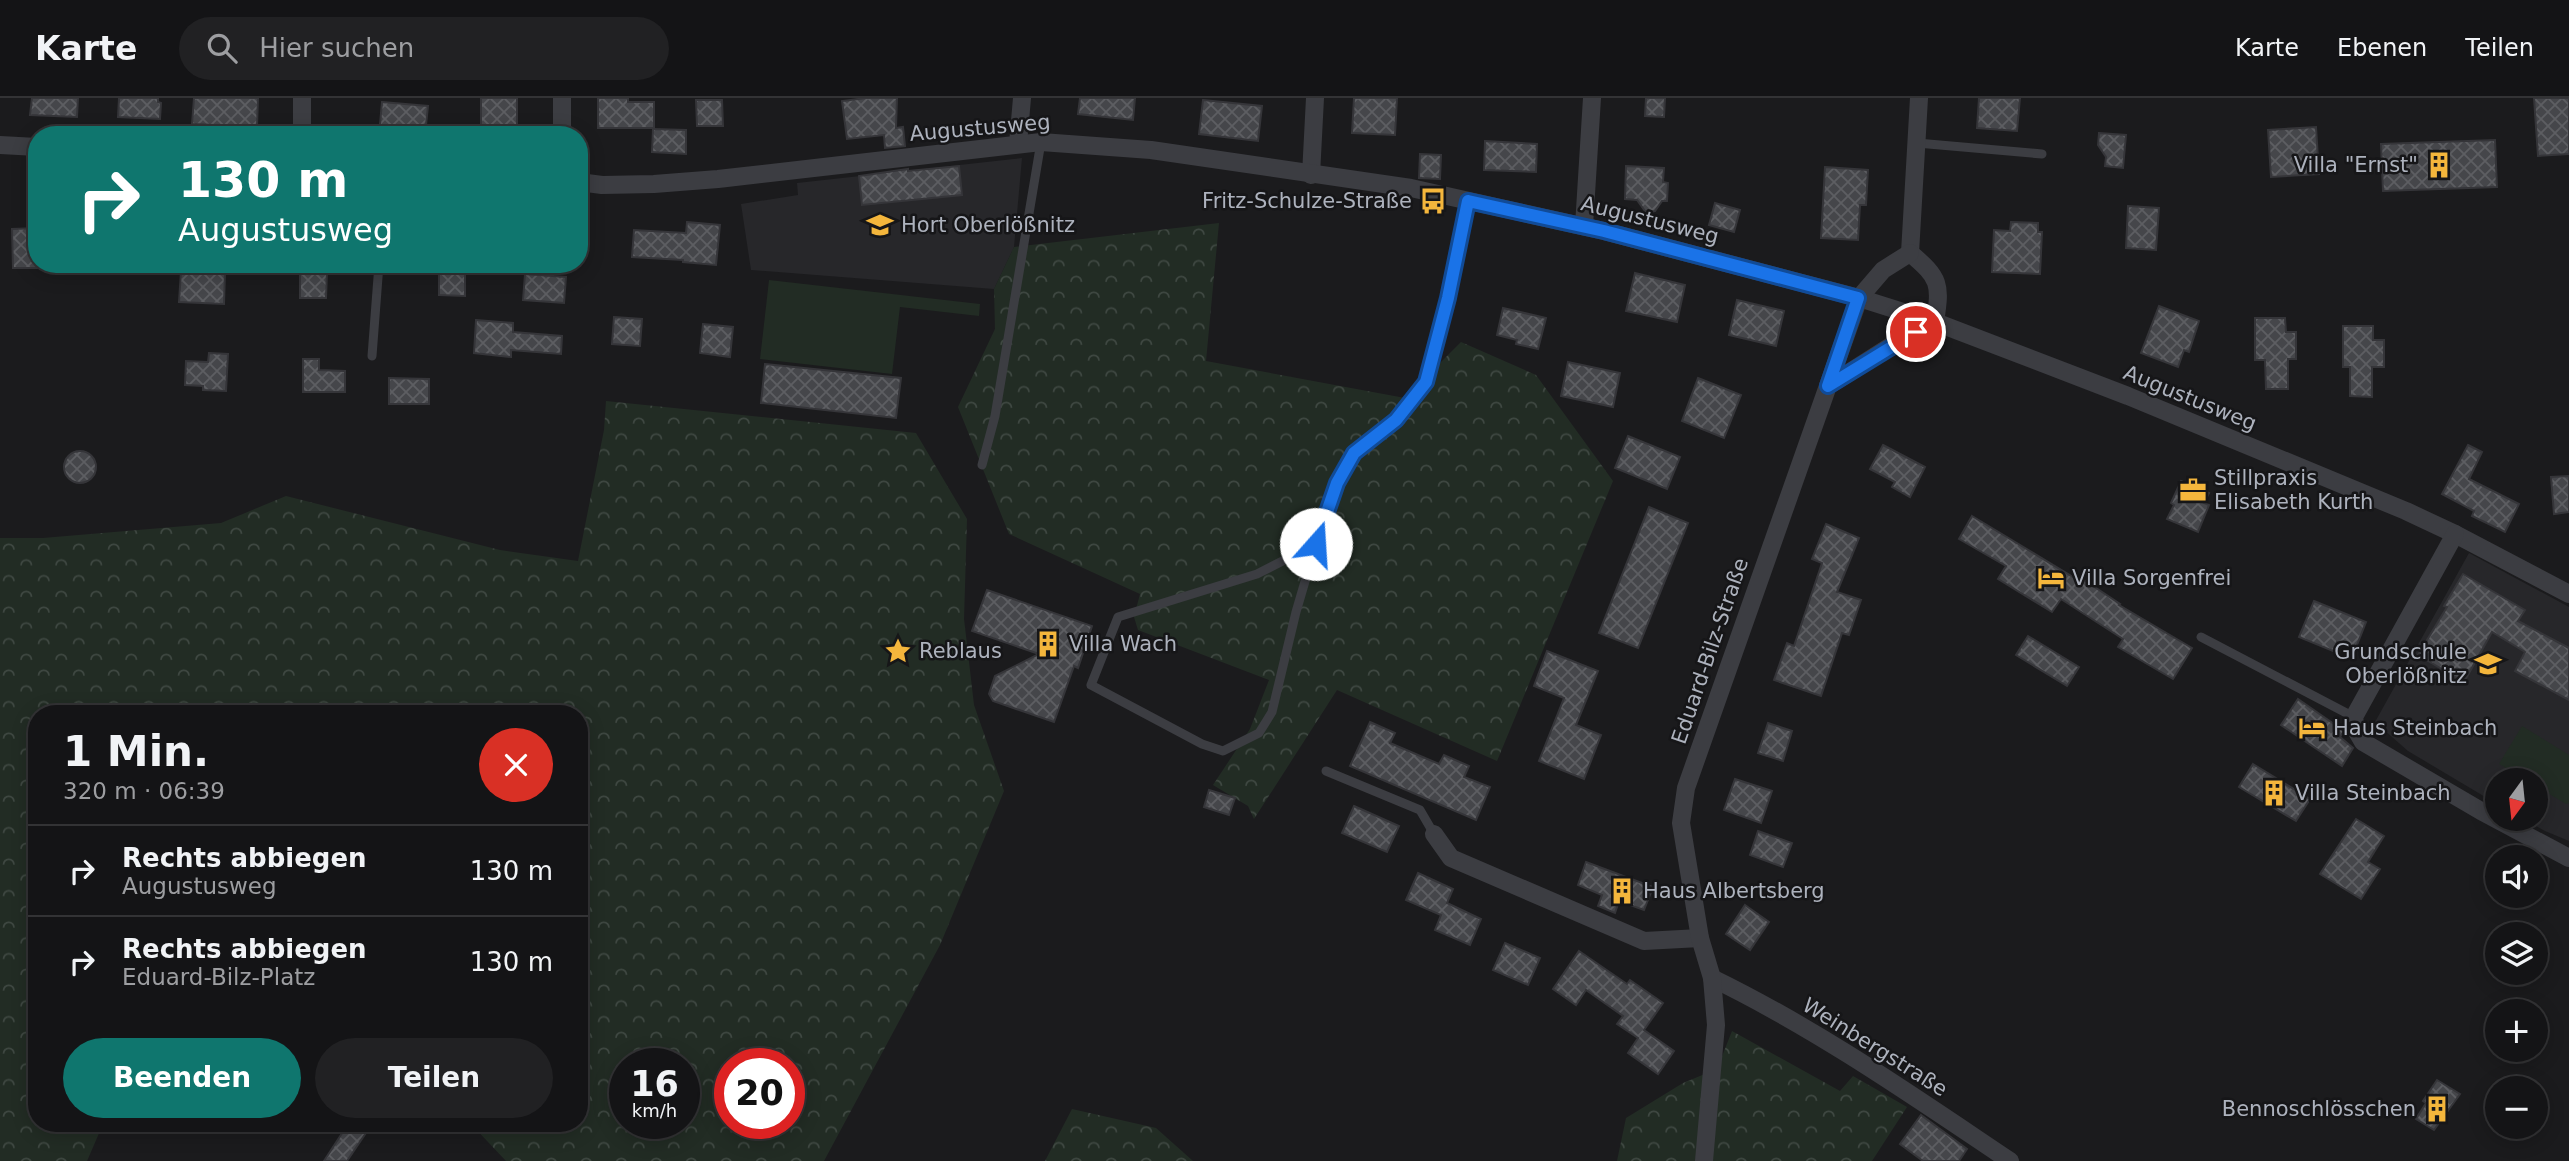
<!DOCTYPE html>
<html lang="de">
<meta charset="utf-8">
<style>
body{margin:0;font-family:"DejaVu Sans",sans-serif;background:#212123;color:#f1f3f6;height:100vh;display:flex;flex-direction:column;font-size:26px;white-space:nowrap}
*{box-sizing:border-box;margin:0}
p{font-size:23px;color:#9d9ea1}
.icon{flex:none;width:38px;height:38px;fill:none;stroke:currentColor;stroke-width:2;stroke-linecap:round;stroke-linejoin:round}
.map{position:relative;flex:1;overflow:hidden}
.side{position:absolute;left:28px;top:607px;width:560px;height:427px;display:flex;flex-direction:column;background:#141416;border-radius:28px;box-shadow:0 4px 18px #0003,0 0 0 2px #333335}
.side>*{flex:none}
.banner{position:absolute;left:28px;top:28px;width:560px;height:147px;border-radius:28px;box-shadow:0 4px 18px #0003,0 0 0 2px #333335;background:#0f766e;color:#fff;overflow:hidden}
.needle{width:46px;rotate:195deg}
.fabs{position:absolute;left:2485px;top:670px;display:grid;gap:14px}
.fabs a{display:grid;place-items:center;width:63px;height:63px;border-radius:50%;background:#141416;box-shadow:0 4px 18px #0003,0 0 0 2px #333335;font-size:35px}
.speed{position:absolute;left:609px;top:950px;display:flex;gap:14px;font-size:35px;font-weight:700;text-align:center}
.speed>*{display:grid;place-content:center;width:91px;height:91px;border-radius:50%;background:#141416;box-shadow:0 4px 18px #0003,0 0 0 2px #333335;line-height:1}
.speed small{font-size:18px;font-weight:400}
.speed .limit{border:10px solid #d22;background:#fff;color:#111}
.pin{position:absolute;display:grid;place-items:center;width:60px;height:60px;color:#fff;margin:-30px;border:4px solid #fff;border-radius:50%;box-shadow:0 2px 7px #0007}
.me{position:absolute;width:77px;margin:-38px;rotate:19deg;stroke-linejoin:round;filter:drop-shadow(0 0 5px #0008)}
.turn{display:flex;align-items:center;gap:24px;height:147px;padding:0 35px;font-size:32px}
.turn .icon{width:91px;height:91px;stroke-width:2.5}
.turn b{display:block;font-size:49px;line-height:60px}
.round{display:grid;place-items:center;flex:none;width:74px;height:74px;border-radius:37px;background:#212123}
.overview{display:flex;align-items:center;justify-content:space-between;height:119px;padding:0 35px}
h1{font-size:42px;font-weight:700;line-height:52px}
.cta{display:flex;gap:14px;margin-top:auto;padding:14px 35px}
.cta a{flex:1;height:80px;border-radius:42px;background:#0f766e;color:#fff;font-size:28px;font-weight:700;line-height:80px;text-align:center}
.cta a+a{background:#212123;color:#f1f3f6}
ul{padding:0;list-style:none}
li{display:flex;align-items:center;gap:21px;height:91px;padding:0 35px;border-top:2px solid #333335}
li div{flex:1}
li b{display:block;font-size:26px}
li em{font-style:normal}
header{display:flex;align-items:center;gap:42px;box-sizing:border-box;height:98px;padding:0 35px;background:#141416;border-bottom:2px solid #333335}
header strong{font-size:33px}
nav{display:flex;gap:38px;margin-inline-start:auto;font-size:24px}
.search{width:490px;height:63px;background:#212123;display:flex;align-items:center;gap:18px;box-sizing:border-box;padding:0 24px;border-radius:38px;color:#9d9ea1;font-size:26px}
.map>svg:first-child{display:block}
</style>
<header>
<strong>Karte</strong>
<div class="search"><svg class="icon" aria-label="search" viewBox="0 0 24 24"><circle cx="10" cy="10" r="6"/><path d="M15 15l6 6"/></svg>Hier suchen</div>
<nav><a>Karte</a><a>Ebenen</a><a>Teilen</a></nav>
</header>
<div class="map">
<svg width="2569" height="1063" viewBox="0 0 2569 1063">
<defs>
<pattern id="forest-crowns" width="20" height="18" patternUnits="userSpaceOnUse" patternTransform="scale(1.75)"><rect width="20" height="18" fill="#222c24"/><path d="M2 6a3 3 0 1 1 6 0M12 15a3 3 0 1 1 6 0" fill="none" stroke="#3f4842"/></pattern>
<pattern id="building-cross-hatch" width="8" height="8" patternUnits="userSpaceOnUse" patternTransform="scale(1.75)"><rect width="8" height="8" fill="#45464a"/><path d="M0 0l8 8M0 8l8-8" fill="none" stroke="#5d5e62"/></pattern>
</defs>
<rect width="100%" height="100%" fill="#1b1b1d"/>
<g fill="#27272a">
<path d="M1022,60L1014,149L994,191L751,172L741,106L798,97L797,85Z"/>
<path d="M2469,455L2569,509V743L2545,733L2523,721H2536V682H2497V706L2408,653L2375,624Z"/>
</g>
<g fill="#222c24">
<path d="M769,182L980,206L979,218L900,209L892,276L760,261Z"/>
<path d="M2522,628L2569,657V705L2566,706L2536,688V682H2527L2499,666Z"/>
</g>
<g fill="url(#forest-crowns)" fill-rule="evenodd">
<path d="M1219,125L1206,263L1405,300L1461,244L1536,277L1613,383L1497,663L1337,592L1254,721L1248,708L1213,687L1250,631L1269,582L1138,532L1134,519L1140,496L1009,436L958,309L995,231L994,191L1014,149Z"/>
<path d="M606,303L916,335L967,421L964,521L974,607L1004,693L940,847L824,1063H506L471,1026H579V616H37V1026H103L87,1063H0V440H43L221,425L286,398L500,452L578,463L604,332ZM625,966H684V1026H625ZM730,966H789V1026H730Z"/>
<path d="M1732,933L1840,993L1853,978L1907,1009L1872,1063H1617L1626,1020L1683,985L1717,971Z"/>
<path d="M1072,1011L1156,1030L1193,1063H1045Z"/>
</g>
<g fill="url(#building-cross-hatch)" stroke="#353539" stroke-width="2">
<path d="M32,0H78L77,19L30,17Z"/>
<path d="M119,0H158V4L161,5L160,21L118,19Z"/>
<path d="M194,0H258L257,29L192,26Z"/>
<rect x="481" y="0" width="36" height="37"/>
<path d="M598,0H628V4H654V30H598Z"/>
<path d="M866,0H897L896,30L903,29L905,48L885,50L884,37L847,41L842,3Z"/>
<path d="M1080,0H1135L1133,22L1078,16Z"/>
<path d="M1354,0H1397L1395,37L1352,35Z"/>
<path d="M1646,0H1665L1664,19L1645,18Z"/>
<path d="M1979,0H2020L2017,33L1977,30Z"/>
<path d="M2534,0H2569V56L2538,58Z"/>
<path d="M696,2H722L723,28H697Z"/>
<path d="M1203,2L1262,8L1258,43L1199,36Z"/>
<path d="M382,4L428,8L425,37H379Z"/>
<path d="M2316,29L2319,76L2271,79L2268,32Z"/>
<path d="M653,31L686,32V56L652,54Z"/>
<path d="M2099,35L2126,37L2123,70L2105,68L2106,59L2098,47Z"/>
<path d="M2495,42L2497,89L2383,93L2381,46Z"/>
<path d="M1485,43L1537,46L1536,74L1484,72Z"/>
<path d="M1420,56L1441,57L1440,81L1419,80Z"/>
<path d="M959,68L962,97L862,107L859,78L908,71V73Z"/>
<path d="M1626,68L1664,70L1663,84L1668,85L1667,103H1662L1655,113L1650,114L1645,113L1637,102L1625,101Z"/>
<path d="M1825,69L1868,72L1866,107H1860L1858,142L1821,140Z"/>
<path d="M1715,105L1740,112L1734,134L1709,127Z"/>
<path d="M2128,108L2159,110L2156,152L2126,150Z"/>
<path d="M687,124L720,127L716,167L683,164V162L632,159L634,132L686,135Z"/>
<path d="M2011,124L2038,125V134H2042L2040,176L1992,174L1994,132L2010,133Z"/>
<path d="M37,130V170H13L12,131Z"/>
<path d="M181,173L225,175L224,206L179,204Z"/>
<path d="M300,173L327,174L326,200H300Z"/>
<path d="M439,174H465V198L439,197Z"/>
<path d="M1635,175L1685,187L1677,224L1626,213Z"/>
<path d="M525,176L566,179L564,205L523,202Z"/>
<path d="M1737,202L1784,213L1776,248L1729,237Z"/>
<path d="M2159,208L2199,223L2189,254L2184,252L2178,269L2141,255Z"/>
<path d="M1503,210L1546,220L1538,251L1516,246L1517,242L1497,237Z"/>
<path d="M614,219L642,221L640,248L612,246Z"/>
<path d="M2255,220H2285L2286,234H2296V261H2288V291H2266L2265,262H2255Z"/>
<path d="M476,222L513,225V234L562,238L561,256L511,252V259L474,255Z"/>
<path d="M703,226L733,229L730,259L700,255Z"/>
<path d="M2343,228H2373V242H2384V269H2372V299L2350,298V269H2343Z"/>
<path d="M209,255L228,256L226,293L203,292V288L185,287L186,263L208,264Z"/>
<path d="M303,261H319V272L345,273V294H303Z"/>
<path d="M1568,264L1620,275L1613,309L1561,298Z"/>
<path d="M765,266L901,280L896,320L761,305Z"/>
<path d="M389,280L429,281V306H389Z"/>
<path d="M1698,280L1741,297L1724,340L1682,323Z"/>
<path d="M1628,338L1680,359L1667,391L1615,370Z"/>
<path d="M1883,347L1925,369L1910,399L1892,389L1895,384L1870,371Z"/>
<path d="M2468,347L2482,354L2469,381L2519,406L2505,434L2472,418L2474,413L2442,396Z"/>
<circle cx="80" cy="369" r="16"/>
<path d="M2569,378V414L2554,416L2551,379Z"/>
<path d="M2181,383L2209,395L2204,405L2209,407L2198,434L2167,421L2174,407L2171,405Z"/>
<path d="M1649,409L1688,425L1638,550L1599,535Z"/>
<path d="M1972,418L2083,485L2084,482L2120,506L2119,507L2192,550L2173,581L2118,549L2123,541L2061,501L2052,514L1998,481L2006,468L1959,441Z"/>
<path d="M1826,426L1859,440L1837,494L1861,502L1849,537L1842,535L1821,598L1774,582L1787,545L1794,548L1822,465L1812,461Z"/>
<path d="M2463,476L2525,512L2518,523L2569,550V602L2515,573L2525,554L2492,534L2464,584L2418,557L2447,509L2444,508Z"/>
<path d="M987,492L1092,528L1078,570L1074,568L1054,624L993,603L989,596L995,578L1039,556L972,533Z"/>
<path d="M2314,503L2366,524L2355,552L2337,544L2333,553L2299,539Z"/>
<path d="M2028,538L2079,569L2067,588L2016,557Z"/>
<path d="M1547,553L1598,573L1576,627L1601,637L1584,681L1539,663L1564,600L1534,588Z"/>
<path d="M2298,601L2344,633L2340,639L2353,650L2342,668L2281,627Z"/>
<path d="M1370,624L1395,635L1390,645L1439,666L1444,657L1469,668L1464,679L1490,689L1476,722L1350,668Z"/>
<path d="M1768,625L1792,633L1783,663L1758,655Z"/>
<path d="M2253,666L2310,701L2296,723L2239,689Z"/>
<path d="M1735,681L1772,693L1761,725L1724,712Z"/>
<path d="M1209,692L1235,700L1229,717L1204,709Z"/>
<path d="M1354,708L1399,728L1387,754L1342,735Z"/>
<path d="M2356,721L2384,738L2368,764L2380,771L2361,801L2320,776Z"/>
<path d="M1758,733L1792,745L1783,769L1750,757Z"/>
<path d="M1586,764L1653,789L1644,812L1619,803L1615,815L1598,808L1602,797L1578,787Z"/>
<path d="M1418,775L1453,791L1447,805L1481,821L1470,847L1435,832L1441,817L1406,802Z"/>
<path d="M1745,807L1769,824L1750,852L1726,836Z"/>
<path d="M1505,845L1540,860L1528,887L1493,872Z"/>
<path d="M1579,853L1627,886L1630,882L1663,905L1644,932L1674,953L1658,976L1628,955L1638,940L1617,926L1623,918L1586,892L1576,907L1553,891Z"/>
<path d="M2437,982L2460,996L2434,1032L2416,1021L2426,1005L2423,1003Z"/>
<path d="M1921,1017L1967,1051L1959,1063H1923L1900,1046Z"/>
<path d="M348,1026H372L347,1063H324Z"/>
</g>
<g fill="none" stroke-linecap="round" stroke-linejoin="round">
<g stroke="#3c3d42" stroke-width="9">
<path d="M1917,45L2042,56"/>
<path d="M372,258L379,166"/>
<path d="M982,367L995,318L1041,44"/>
<path d="M1316,446L1257,476L1118,519L1091,587L1202,646L1223,653L1259,635L1272,614L1296,514L1316,446L1337,385L1354,355L1396,322L1426,284L1448,199L1467,103"/>
<path d="M2201,539L2354,619"/>
<path d="M1326,673L1420,712L1434,736"/>
</g>
<g stroke="#3c3d42" stroke-width="18">
<path d="M562,0V37"/>
<path d="M302,37V0"/>
<path d="M1018,46L1022,0"/>
<path d="M0,47L37,49"/>
<path d="M1311,77L1315,0"/>
<path d="M579,84L602,87L654,86L718,81L1041,44L1151,52L1411,90L1604,133L1859,200L1935,224L2128,298L2406,413L2455,436L2569,496"/>
<path d="M1584,128L1592,0"/>
<path d="M1910,155L1919,0"/>
<path d="M1910,155C1940,180 1941,186 1935,224"/>
<path d="M1828,288L1897,244L1935,224"/>
<path d="M2455,436L2354,619L2356,632L2363,644L2481,713L2569,760"/>
<path d="M1434,736L1451,760L1644,843L1700,840"/>
<path d="M1712,880C1817,931 1913,998 2010,1063"/>
<path d="M1704,1063L1716,927L1712,880L1700,840L1681,725L1686,690L1859,200L1883,172L1910,155"/>
</g>
</g>
<g fill="none" stroke-linecap="round" stroke-linejoin="round">
<g stroke="#114b97" stroke-width="18">
<path id="route" d="M1316,446L1337,385L1354,355L1396,322L1426,284L1448,200L1468,103L1604,133L1858,200L1828,288L1916,234"/>
</g>
<use href="#route" stroke="#1a73e8" stroke-width="12"/>
</g>
<defs>
<g id="building-bare" transform="scale(2.1)"><path d="M-4-6H4V6H1V3H-1V6H-4ZM-2.5-4.3h1.7v1.8h-1.7ZM.8-4.3h1.7v1.8H.8ZM-2.5-1h1.7V.8h-1.7ZM.8-1h1.7V.8H.8Z" fill="#f4b63c" stroke="#161618" stroke-width="2.5" paint-order="stroke"/></g>
<g id="bus-bare" transform="scale(2.1)"><path d="M-5-6H5V4H4V6H2V4H-2V6H-4V4H-5ZM-3.5-4V0h7V-4ZM-3.5 1.2v1.5H-2V1.2ZM2 1.2v1.5H3.5V1.2Z" fill="#f4b63c" stroke="#161618" stroke-width="2.5" paint-order="stroke"/></g>
<g id="school-bare" transform="scale(2.1)"><path d="M0-5L7-2L0 1L-7-2ZM-4 1L0 2.5L4 1V4Q0 6-4 4Z" fill="#f4b63c" stroke="#161618" stroke-width="2.5" paint-order="stroke"/></g>
<g id="office-bare" transform="scale(2.1)"><path d="M-6-3h4V-5.5h4V-3h4V5H-6ZM-1-4.5V-3h2v-1.5ZM-6 0V1H6V0Z" fill="#f4b63c" stroke="#161618" stroke-width="2.5" paint-order="stroke"/></g>
<g id="hotel-bare" transform="scale(2.1)"><path d="M-6-4.5h1.5V1H6V5H4.5V3h-9V5H-6ZM-4 0a1.8 1.8 0 1 1 3.6 0ZM.5 0V-2.5h3Q6-2.5 6 0Z" fill="#f4b63c" stroke="#161618" stroke-width="2.5" paint-order="stroke"/></g>
<g id="sight-bare" transform="scale(2.1)"><path d="M0-6L1.8-2.2L6-1.7L2.9 1.2L3.7 5.4L0 3.3L-3.7 5.4L-2.9 1.2L-6-1.7L-1.8-2.2Z" fill="#f4b63c" stroke="#161618" stroke-width="2.5" paint-order="stroke"/></g>
</defs>
<g fill-rule="evenodd">
<use href="#building-bare" x="2439" y="67"/>
<use href="#bus-bare" x="1433" y="103"/>
<use href="#school-bare" x="880" y="127"/>
<use href="#office-bare" x="2193" y="392"/>
<use href="#hotel-bare" x="2051" y="480"/>
<use href="#building-bare" x="1048" y="546"/>
<use href="#sight-bare" x="898" y="553"/>
<use href="#school-bare" x="2488" y="566"/>
<use href="#hotel-bare" x="2312" y="630"/>
<use href="#building-bare" x="2274" y="695"/>
<use href="#building-bare" x="1622" y="793"/>
<use href="#building-bare" x="2437" y="1011"/>
</g>
<g text-anchor="middle" stroke-width="5" stroke-linejoin="round" paint-order="stroke">
<g font-size="21" fill="#adb2bd" stroke="#161618">
<text transform="translate(980 30) rotate(-5)" y="7">Augustusweg</text>
<text transform="translate(1650 122) rotate(14)" y="7">Augustusweg</text>
<text transform="translate(2190 300) rotate(22)" y="7">Augustusweg</text>
<text transform="translate(1710 553) rotate(-71)" y="7">Eduard-Bilz-Straße</text>
<text transform="translate(1875 949) rotate(32)" y="7">Weinbergstraße</text>
</g>
<g font-size="21" fill="#adb2bd" stroke="#161618" text-anchor="start">
<text x="2418" y="74" text-anchor="end">Villa "Ernst"</text>
<text x="1412" y="110" text-anchor="end">Fritz-Schulze-Straße</text>
<text x="901" y="134">Hort Oberlößnitz</text>
<text x="2214" y="387">Stillpraxis<tspan x="2214" dy="24">Elisabeth Kurth</tspan></text>
<text x="2072" y="487">Villa Sorgenfrei</text>
<text x="1069" y="553">Villa Wach</text>
<text x="919" y="560">Reblaus</text>
<text x="2467" y="561" text-anchor="end">Grundschule<tspan x="2467" dy="24">Oberlößnitz</tspan></text>
<text x="2333" y="637">Haus Steinbach</text>
<text x="2295" y="702">Villa Steinbach</text>
<text x="1643" y="800">Haus Albertsberg</text>
<text x="2416" y="1018" text-anchor="end">Bennoschlösschen</text>
</g>
</g>
</svg>
<div class="fabs">
<a><svg class="needle" viewBox="-14 -14 28 28"><path d="M0-13l5 13h-10z" fill="#e53935"/><path d="M0 13l5-13h-10z" fill="#9d9ea1"/></svg></a>
<a><svg class="icon" aria-label="sound" viewBox="0 0 24 24"><path d="M4 9h4l5-4v14l-5-4H4zM17 9q2 3 0 6"/></svg></a>
<a><svg class="icon" aria-label="layers" viewBox="0 0 24 24"><path d="M12 4l9 5-9 5-9-5zM3 14l9 5 9-5"/></svg></a>
<a>+</a>
<a>−</a>
</div>
<div class="speed"><div>16<small>km/h</small></div><div class="limit">20</div></div>
<div class="pin" style="left:1916px;top:234px;background:#d93025"><svg class="icon" aria-label="arrive" viewBox="0 0 24 24"><path d="M6 21V4h12l-3 4 3 4H6"/></svg></div>
<svg class="me" style="left:1316px;top:446px" viewBox="-20 -20 40 40"><circle r="19" fill="#fff"/><path d="M0-13L10 11 0 6-10 11z" fill="#1a73e8"/></svg>
<div class="banner">
<div class="turn"><svg class="icon" aria-label="right" viewBox="0 0 24 24"><path d="M7 20v-9h11M14 6l5 5-5 5"/></svg><div><b>130 m</b>Augustusweg</div></div>
</div>
<section class="side">
<div class="overview"><div><h1>1 Min.</h1><p>320 m · 06:39</p></div><a class="round" style="background:#d93025;color:#fff"><svg class="icon" aria-label="close" viewBox="0 0 24 24"><path d="M6 6l12 12M18 6L6 18"/></svg></a></div>
<ul>
<li><svg class="icon" aria-label="right" viewBox="0 0 24 24"><path d="M7 20v-9h11M14 6l5 5-5 5"/></svg><div><b>Rechts abbiegen</b><p>Augustusweg</p></div><em>130 m</em></li>
<li><svg class="icon" aria-label="right" viewBox="0 0 24 24"><path d="M7 20v-9h11M14 6l5 5-5 5"/></svg><div><b>Rechts abbiegen</b><p>Eduard-Bilz-Platz</p></div><em>130 m</em></li>
</ul>
<div class="cta"><a>Beenden</a><a>Teilen</a></div>
</section>
</div>
